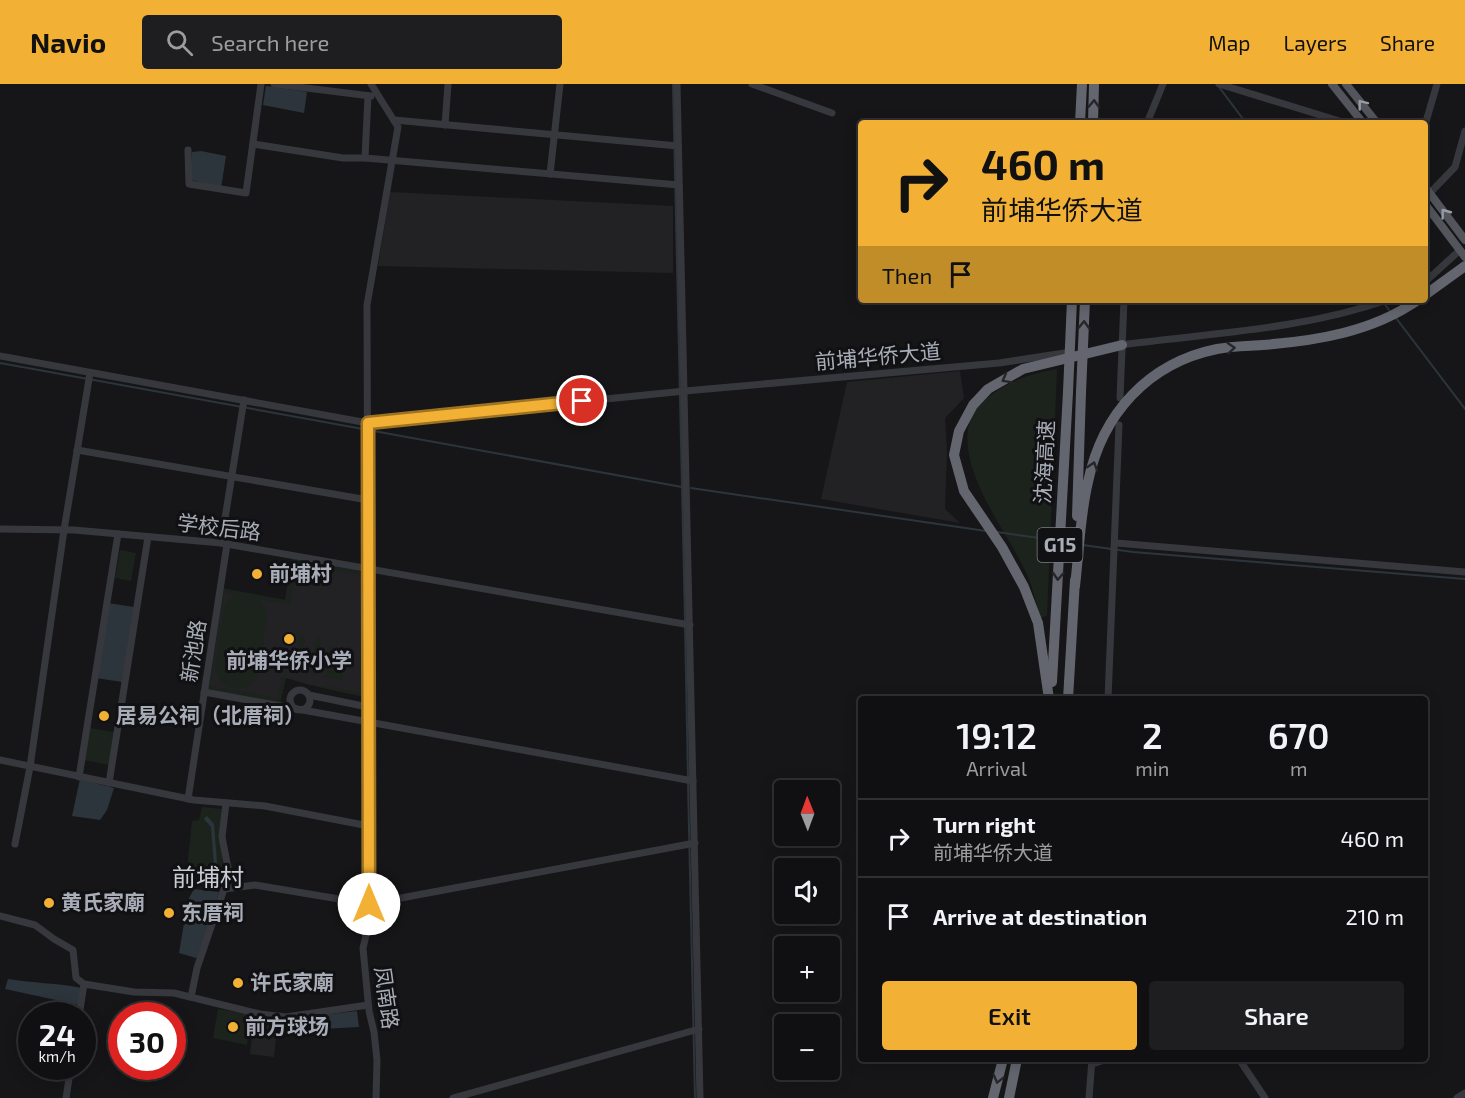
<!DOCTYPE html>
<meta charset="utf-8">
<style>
body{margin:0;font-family:"Exo 2","Noto Sans SC",sans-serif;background:#1e1e20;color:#f1f3f6;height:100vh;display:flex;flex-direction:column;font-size:22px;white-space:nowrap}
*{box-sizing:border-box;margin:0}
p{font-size:20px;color:#9c9d9f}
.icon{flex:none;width:33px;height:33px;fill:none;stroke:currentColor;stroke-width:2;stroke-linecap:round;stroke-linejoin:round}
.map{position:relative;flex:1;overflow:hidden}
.drawer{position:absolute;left:858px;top:612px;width:570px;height:366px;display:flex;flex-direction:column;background:#101012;border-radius:6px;box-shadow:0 3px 15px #0003,0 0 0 2px #303032}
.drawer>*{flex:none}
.top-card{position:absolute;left:858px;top:36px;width:570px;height:183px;border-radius:6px;box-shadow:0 3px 15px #0003,0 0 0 2px #303032;background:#f2b134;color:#111;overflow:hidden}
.needle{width:39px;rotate:359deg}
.fabs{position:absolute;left:774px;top:696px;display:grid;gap:12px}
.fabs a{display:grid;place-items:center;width:66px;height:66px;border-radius:6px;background:#101012;box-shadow:0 3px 15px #0003,0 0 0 2px #303032;font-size:30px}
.speed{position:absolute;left:18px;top:918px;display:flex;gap:12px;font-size:30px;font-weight:700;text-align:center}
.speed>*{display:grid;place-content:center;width:78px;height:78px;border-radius:50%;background:#101012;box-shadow:0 3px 15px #0003,0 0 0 2px #303032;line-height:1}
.speed small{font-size:15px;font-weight:400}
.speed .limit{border:9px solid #d22;background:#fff;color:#111}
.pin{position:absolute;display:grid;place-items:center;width:51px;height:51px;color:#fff;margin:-26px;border:3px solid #fff;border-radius:50%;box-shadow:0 2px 6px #0007}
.me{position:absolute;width:66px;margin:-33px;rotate:0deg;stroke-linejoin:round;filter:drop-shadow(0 0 4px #0008)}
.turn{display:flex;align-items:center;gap:21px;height:126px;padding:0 24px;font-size:27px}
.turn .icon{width:78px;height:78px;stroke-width:2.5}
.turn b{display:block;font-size:42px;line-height:51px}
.then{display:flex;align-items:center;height:57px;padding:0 24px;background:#0003;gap:12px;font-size:22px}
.eta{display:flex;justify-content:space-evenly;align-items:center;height:102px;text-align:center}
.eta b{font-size:36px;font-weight:600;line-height:42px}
.action{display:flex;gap:12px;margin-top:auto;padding:12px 24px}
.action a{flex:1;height:69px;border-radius:6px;background:#f2b134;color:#111;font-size:24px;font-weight:600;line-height:69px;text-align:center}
.action a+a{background:#1e1e20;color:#f1f3f6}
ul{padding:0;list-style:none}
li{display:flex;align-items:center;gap:18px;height:78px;padding:0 24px;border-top:2px solid #303032}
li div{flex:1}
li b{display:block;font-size:22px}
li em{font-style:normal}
header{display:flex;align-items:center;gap:36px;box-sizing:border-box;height:84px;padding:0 30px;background:#f2b134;color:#111}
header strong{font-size:28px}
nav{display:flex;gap:33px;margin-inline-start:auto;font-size:21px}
.search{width:420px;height:54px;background:#1e1e20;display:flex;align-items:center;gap:15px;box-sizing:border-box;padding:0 21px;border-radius:6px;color:#9c9d9f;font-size:22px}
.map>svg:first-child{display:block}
</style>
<header>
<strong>Navio</strong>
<div class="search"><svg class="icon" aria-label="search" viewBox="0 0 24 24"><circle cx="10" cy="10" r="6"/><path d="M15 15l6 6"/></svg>Search here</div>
<nav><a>Map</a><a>Layers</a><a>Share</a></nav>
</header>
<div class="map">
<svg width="1465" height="1014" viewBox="0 0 1465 1014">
<rect width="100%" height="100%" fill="#161618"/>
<g fill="#222225">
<path d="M390,108L673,122V189L378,182Z"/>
<path d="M960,287L964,314L945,334L947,367L945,425L960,439L821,415L847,298Z"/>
<path d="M292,475L359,487L364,492L365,613L310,601L286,594L280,619L205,605L221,504L285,516Z"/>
<path d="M254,934L278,936L274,973L250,970Z"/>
</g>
<g fill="#1c231d">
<path d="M1057,285L1047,532L1040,534C1036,517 1031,497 1023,482C1002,440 949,375 974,327C976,322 982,318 987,314C1008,297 1030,290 1057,285Z"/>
<path d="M120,466L136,469L131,497L115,494Z"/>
<path d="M292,475L356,486L364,492L365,613L323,604L324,602L361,608V492L357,490L296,481L290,521L259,515L265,523L267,531C265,544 261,588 255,597C251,603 240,605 233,604C222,602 217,595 215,585L225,520L235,511L224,509L210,602L278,614L281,593L286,594L280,619L205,605L221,504L285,516Z"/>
<path d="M300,551H305L300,589L294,588Z"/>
<path d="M316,553L321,554L316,591L311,590Z"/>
<path d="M330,563L347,566L342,596L325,593Z"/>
<path d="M90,644L114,648L109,681L84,676Z"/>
<path d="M202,723L222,725C219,751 224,776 223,802L207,801L209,787L187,784L192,737L199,736Z"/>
<path d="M218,925L252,931L247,961L213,954Z"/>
</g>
<g fill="#2c353c">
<path d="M266,2L307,8L304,29L263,21Z"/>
<path d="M201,67L226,72L221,104L191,96L192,68Z"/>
<path d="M108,519L134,523L122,598L96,594Z"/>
<path d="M80,695L114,704L107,726L100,736L72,732Z"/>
<path d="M207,732L214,740L217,779L215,802L207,801L209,787L214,782L211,743L204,735Z"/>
<path d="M194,805L219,808L200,870L196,874L179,869L188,816Z"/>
<path d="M8,895C33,899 57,899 82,904L79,921L5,905Z"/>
<path d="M357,927L359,943L286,947V935Z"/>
</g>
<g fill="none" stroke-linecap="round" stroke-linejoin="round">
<g stroke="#2c353c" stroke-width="2">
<path d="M673,0L685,537"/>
<path d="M1219,3L1246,39"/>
<path d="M1384,219L1389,226"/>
<path d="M1396,234L1465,325"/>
<path d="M0,279L682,403"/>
<path d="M691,404L986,447"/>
<path d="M997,448L1053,456"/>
<path d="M1067,458L1069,459"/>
<path d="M1083,461L1133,468L1465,495"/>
<path d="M685,543L688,693"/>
<path d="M688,699L695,1014"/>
</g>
<g stroke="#37383d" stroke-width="7">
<path d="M274,0L371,12"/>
<path d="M371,0L398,43L367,221L369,839L363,864L369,927L374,948L377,976L376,1014"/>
<path d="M677,0L700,1014"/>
<path d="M752,0L832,29"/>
<path d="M1219,0L1346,39"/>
<path d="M368,12L365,74L679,101"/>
<path d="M394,36L678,62"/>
<path d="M1147,39L1163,0"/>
<path d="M445,41L448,0"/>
<path d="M1425,41L1437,0"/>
<path d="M253,60L343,74H365"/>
<path d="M188,66L189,100L246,109L261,0"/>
<path d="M550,90L560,0"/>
<path d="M1430,109L1455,83L1465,47"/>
<path d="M1425,198L1460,166"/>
<path d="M1120,261C1210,249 1301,246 1387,216"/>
<path d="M0,272L368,339L685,307L999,279L1071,268"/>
<path d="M1120,314L1124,216"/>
<path d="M77,366L368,416"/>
<path d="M0,445L74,446L221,459L690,541"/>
<path d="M221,459L244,316"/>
<path d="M1116,459L1465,488"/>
<circle cx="300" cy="616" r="10"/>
<path d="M204,608L693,697"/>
<path d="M309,611L368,623"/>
<path d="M1108,615L1119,341"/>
<path d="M0,676L194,716L265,722L369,742"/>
<path d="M79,693L118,450"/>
<path d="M109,699L148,453"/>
<path d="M188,715L227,460"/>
<path d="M15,760L30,683L64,446L90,289"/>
<path d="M224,805L255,801L369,820L695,759"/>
<path d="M0,832L35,841L54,855L73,866L76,894L84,900"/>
<path d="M191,913L197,884L224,805L228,784L222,753L226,719"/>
<path d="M79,932L84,900L134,908L174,909L260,930L286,933L368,921"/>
<path d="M1239,975L1265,1014"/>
<path d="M1092,980L1108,975"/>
<path d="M66,1014L71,982"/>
<path d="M453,1014L699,945"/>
<path d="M1089,1014L1092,975"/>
<path d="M1457,1014L1465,1009"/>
</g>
<g stroke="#53555c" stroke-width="8">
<path d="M1332,0L1363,39"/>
<path d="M1346,0L1377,39"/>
<path d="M1425,103L1465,156"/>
<path d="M1425,120L1465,173"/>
</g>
<g stroke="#63666e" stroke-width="10">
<path d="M1080,39L1082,0"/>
<path d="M1093,39L1094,0"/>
<path d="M1425,211L1465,182"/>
<path d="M1077,432L1081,308"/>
<path d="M1075,502C1079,468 1080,431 1088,398C1102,330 1148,279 1217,265C1231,262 1247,262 1262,261C1316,257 1372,248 1418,216"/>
<path d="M1052,598L1068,308"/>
<path d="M1049,615L1038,539L1024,503L1002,463L964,407L954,371L959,347L973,321L988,305L1023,285L1122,261"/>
<path d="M1068,615L1075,496"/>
<path d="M993,1014L1003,975"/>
<path d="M1009,1014L1017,975"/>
</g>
<g stroke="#63666e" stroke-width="10">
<path d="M1068,308L1072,216"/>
<path d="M1081,308L1085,216"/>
</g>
</g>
<defs><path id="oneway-chevron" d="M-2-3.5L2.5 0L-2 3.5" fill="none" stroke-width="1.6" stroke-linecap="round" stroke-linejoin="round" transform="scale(1.5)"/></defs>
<g stroke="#26262a">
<use href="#oneway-chevron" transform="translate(1094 20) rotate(-88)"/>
<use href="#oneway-chevron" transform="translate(1084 241) rotate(-88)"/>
<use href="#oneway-chevron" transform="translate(1231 264) rotate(-5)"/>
<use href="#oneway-chevron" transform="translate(1006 295) rotate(151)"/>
<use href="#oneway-chevron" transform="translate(1093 382) rotate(-72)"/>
<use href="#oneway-chevron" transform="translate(1058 492) rotate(93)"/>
<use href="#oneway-chevron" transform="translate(998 995) rotate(104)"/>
</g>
<g stroke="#979ba6">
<use href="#oneway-chevron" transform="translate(1362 20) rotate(-128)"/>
<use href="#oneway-chevron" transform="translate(1445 129) rotate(-127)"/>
</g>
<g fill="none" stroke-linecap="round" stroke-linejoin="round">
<g stroke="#9d7322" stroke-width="15">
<path id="route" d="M369,820L368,339L582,317"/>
</g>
<use href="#route" stroke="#f2b134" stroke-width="10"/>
</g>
<g fill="#f2b134" stroke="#111113" stroke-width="2">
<circle cx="257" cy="490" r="6"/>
<circle cx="289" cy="555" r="6"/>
<circle cx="104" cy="632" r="6"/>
<circle cx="49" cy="819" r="6"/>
<circle cx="169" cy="829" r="6"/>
<circle cx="238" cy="899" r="6"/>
<circle cx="233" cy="943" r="6"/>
</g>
<g text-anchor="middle" stroke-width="6" stroke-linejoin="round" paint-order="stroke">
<rect fill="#111113" stroke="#7b7e86" stroke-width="1.5" x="1037.5" y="444" width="45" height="34" rx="4.5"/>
<g font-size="20" font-weight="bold" fill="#a8adb8">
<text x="1060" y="468">G15</text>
</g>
<g font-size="21" fill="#a8adb8" stroke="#111113">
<text transform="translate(878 273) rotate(-5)" y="7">前埔华侨大道</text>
<text transform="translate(1045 378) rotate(-87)" y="7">沈海高速</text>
<text transform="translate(219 444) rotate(7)" y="7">学校后路</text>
<text transform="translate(194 567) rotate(-81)" y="7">新池路</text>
<text transform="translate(386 914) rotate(82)" y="7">凤南路</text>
</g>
<g font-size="21" font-weight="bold" fill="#a8adb8" stroke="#111113" text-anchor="start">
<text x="269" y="497">前埔村</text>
<text x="289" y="584" text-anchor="middle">前埔华侨小学</text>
<text x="116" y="639">居易公祠（北厝祠）</text>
<text x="61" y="826">黄氏家廟</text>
<text x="181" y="836">东厝祠</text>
<text x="250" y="906">许氏家廟</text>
<text x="245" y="950">前方球场</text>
</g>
<g font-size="24" fill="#c9ccd4" stroke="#111113">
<text x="208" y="802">前埔村</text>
</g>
</g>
</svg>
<div class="fabs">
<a><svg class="needle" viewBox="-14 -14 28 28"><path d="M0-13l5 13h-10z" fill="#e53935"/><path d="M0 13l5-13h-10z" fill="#9c9d9f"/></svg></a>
<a><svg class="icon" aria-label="sound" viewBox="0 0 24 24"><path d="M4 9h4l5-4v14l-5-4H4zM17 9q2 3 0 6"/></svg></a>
<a>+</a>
<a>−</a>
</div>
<div class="speed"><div>24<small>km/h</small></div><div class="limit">30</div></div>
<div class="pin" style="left:582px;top:317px;background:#d93025"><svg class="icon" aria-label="arrive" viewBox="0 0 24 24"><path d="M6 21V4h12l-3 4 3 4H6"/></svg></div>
<svg class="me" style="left:369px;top:820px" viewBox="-20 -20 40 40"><circle r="19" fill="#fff"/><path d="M0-13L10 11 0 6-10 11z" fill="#f2b134"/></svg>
<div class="top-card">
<div class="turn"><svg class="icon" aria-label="right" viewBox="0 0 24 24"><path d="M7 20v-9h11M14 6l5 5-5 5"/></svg><div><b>460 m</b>前埔华侨大道</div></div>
<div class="then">Then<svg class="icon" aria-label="arrive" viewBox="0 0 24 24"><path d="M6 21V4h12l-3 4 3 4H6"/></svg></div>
</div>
<section class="drawer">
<div class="eta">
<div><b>19:12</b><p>Arrival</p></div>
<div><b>2</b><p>min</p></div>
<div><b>670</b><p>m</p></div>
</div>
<ul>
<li><svg class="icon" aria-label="right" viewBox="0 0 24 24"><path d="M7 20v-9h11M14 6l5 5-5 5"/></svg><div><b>Turn right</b><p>前埔华侨大道</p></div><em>460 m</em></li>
<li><svg class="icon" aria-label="arrive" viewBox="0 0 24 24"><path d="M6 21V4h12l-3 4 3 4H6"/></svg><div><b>Arrive at destination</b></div><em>210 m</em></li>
</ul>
<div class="action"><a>Exit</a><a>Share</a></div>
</section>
</div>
